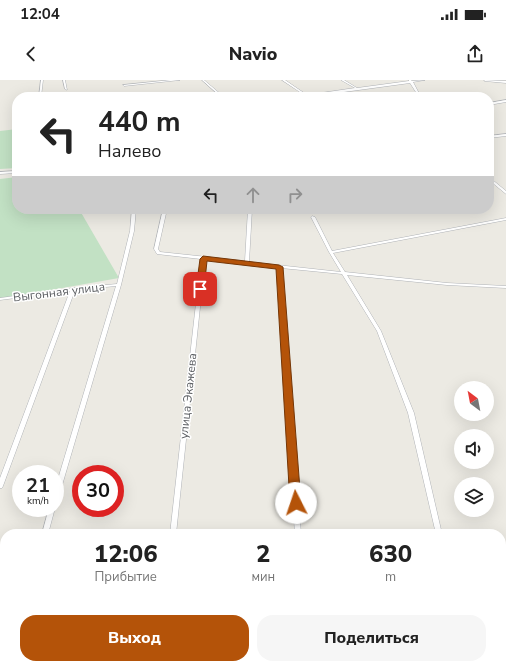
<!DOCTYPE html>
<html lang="ru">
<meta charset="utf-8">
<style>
body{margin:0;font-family:"Nunito Sans",sans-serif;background:#f6f6f6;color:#222;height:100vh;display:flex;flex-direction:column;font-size:15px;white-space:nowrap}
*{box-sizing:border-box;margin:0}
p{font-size:13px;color:#767676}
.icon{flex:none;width:22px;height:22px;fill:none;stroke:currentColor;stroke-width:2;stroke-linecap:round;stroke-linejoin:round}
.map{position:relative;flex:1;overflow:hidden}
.sheet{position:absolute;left:0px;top:449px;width:506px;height:140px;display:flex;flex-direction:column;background:#fff;border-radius:16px 16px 0 0;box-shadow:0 4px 16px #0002}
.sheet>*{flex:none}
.hud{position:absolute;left:12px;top:12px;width:482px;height:122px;border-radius:16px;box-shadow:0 4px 16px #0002;background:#fff;color:#222;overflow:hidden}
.needle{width:26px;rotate:328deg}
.tools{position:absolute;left:454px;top:301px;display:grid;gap:8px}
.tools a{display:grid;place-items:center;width:40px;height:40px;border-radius:50%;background:#fff;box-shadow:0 4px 16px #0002;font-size:20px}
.speed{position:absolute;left:12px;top:385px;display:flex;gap:8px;font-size:20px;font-weight:700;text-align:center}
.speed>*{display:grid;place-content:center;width:52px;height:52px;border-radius:50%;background:#fff;box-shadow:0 4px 16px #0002;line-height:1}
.speed small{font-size:10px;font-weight:400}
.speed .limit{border:6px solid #d22;background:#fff;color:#111}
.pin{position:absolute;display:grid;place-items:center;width:34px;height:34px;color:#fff;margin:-17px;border-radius:8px;box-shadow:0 2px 6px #0006}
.me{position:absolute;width:44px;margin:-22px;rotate:356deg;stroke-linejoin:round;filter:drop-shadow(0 0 3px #0008)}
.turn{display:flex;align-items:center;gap:14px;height:84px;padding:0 20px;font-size:18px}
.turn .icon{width:52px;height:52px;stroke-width:2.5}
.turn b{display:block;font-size:28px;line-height:34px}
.lanes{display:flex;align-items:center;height:38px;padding:0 20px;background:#0003;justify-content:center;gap:20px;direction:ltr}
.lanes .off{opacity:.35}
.eta{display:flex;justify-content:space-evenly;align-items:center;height:68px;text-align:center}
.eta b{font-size:24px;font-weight:800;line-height:28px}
.action{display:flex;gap:8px;margin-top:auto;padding:8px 20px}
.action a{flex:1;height:46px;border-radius:16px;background:#b45309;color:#fff;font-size:16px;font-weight:800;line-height:46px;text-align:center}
.action a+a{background:#f6f6f6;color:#222}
.status{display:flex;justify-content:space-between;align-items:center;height:28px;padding:0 20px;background:#fff;direction:ltr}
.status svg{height:11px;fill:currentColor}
header{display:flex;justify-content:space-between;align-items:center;height:52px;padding:0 20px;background:#fff;font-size:18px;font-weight:800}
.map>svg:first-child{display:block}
</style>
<div class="status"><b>12:04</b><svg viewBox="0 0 49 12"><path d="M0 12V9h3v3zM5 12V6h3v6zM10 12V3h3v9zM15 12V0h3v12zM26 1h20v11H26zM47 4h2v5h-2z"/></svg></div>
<header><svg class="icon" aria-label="back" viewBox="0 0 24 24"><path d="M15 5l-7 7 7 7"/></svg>Navio<svg class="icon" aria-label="share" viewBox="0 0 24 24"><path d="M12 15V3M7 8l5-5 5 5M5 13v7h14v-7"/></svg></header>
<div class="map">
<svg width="506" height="589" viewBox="0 0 506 589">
<rect width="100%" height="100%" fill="#eceae3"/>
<g fill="#c2e1c4">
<path d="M17,49V88L0,89V51Z"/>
<path d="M17,97V129H79L119,198L0,219V99Z"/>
</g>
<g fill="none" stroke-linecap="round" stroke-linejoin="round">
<g stroke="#b0b3b7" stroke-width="1">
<g id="street">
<path d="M41,0H43L41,17H39Z"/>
<path d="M63,0H65L67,10L65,9Z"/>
<path d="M171,0H180L124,6L123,5Z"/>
<path d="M202,0H204L224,17H221Z"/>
<path d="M282,0H285L307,15L355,8L341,0H344L357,8L409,1V0H411L412,1L425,0L413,2L421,17H419L410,3L307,17H294L304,15Z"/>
<path d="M484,0L506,1V3L485,1Z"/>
<path d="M107,13L109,14V17H107Z"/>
<path d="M506,54V56L489,58V56Z"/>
<path d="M489,97L506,111V114L489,100Z"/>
<path d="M132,129H136L134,151L121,205L58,419L57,421H55V409L116,206L75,210L3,406L2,408H0V398L70,211L0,220V218L73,208L117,204L130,151Z"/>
<path d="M163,129H167L158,169L160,172L245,181L248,129H252L249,182L341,192L329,172L311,137L312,136L315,137L332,171L506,138V140L333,173L345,192L447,203L506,206V208L447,205L347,195L381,251L414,333L442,454H436L408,333L377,251L342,194L281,188L301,454H295L277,187L205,180L176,454H170L201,179L157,174L154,169Z"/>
<path d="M49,428H55L48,454H42Z"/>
<path d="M506,558V564L501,566V560Z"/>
<path d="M5,581V584H10L8,589H0L3,582Z"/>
<path d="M155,584H163L162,589H154Z"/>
<rect x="303" y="584" width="8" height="5"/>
<path d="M438,584H449C446,589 438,589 432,589L433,587Z"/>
</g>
</g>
<g stroke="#afb2b6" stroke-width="1">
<g id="secondary">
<path d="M506,20V22L489,25V23Z"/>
<path d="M17,91V93L0,94V92Z"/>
</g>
</g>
<use href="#street" fill="#fff" fill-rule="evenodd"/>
<use href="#secondary" fill="#fff" fill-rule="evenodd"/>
</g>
<path fill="#b45309" stroke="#753606" d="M203,176L279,185L283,187L301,423L300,425L296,427L290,423L276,189L207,181L204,209L200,212L196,209L200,179Z"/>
<g text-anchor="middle" stroke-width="3" stroke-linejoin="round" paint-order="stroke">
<g font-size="12" fill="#5b5e62" stroke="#fff">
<text transform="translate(59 212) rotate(-7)" y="4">Выгонная улица</text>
<text transform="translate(188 316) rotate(-84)" y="4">улица Экажева</text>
</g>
</g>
</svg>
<div class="tools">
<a><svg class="needle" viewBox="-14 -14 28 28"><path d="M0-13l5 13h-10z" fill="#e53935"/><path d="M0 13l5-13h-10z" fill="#767676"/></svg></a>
<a><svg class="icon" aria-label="sound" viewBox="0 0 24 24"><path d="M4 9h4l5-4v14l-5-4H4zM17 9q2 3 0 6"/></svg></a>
<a><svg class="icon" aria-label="layers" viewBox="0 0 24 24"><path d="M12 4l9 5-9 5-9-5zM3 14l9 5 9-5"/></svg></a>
</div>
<div class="speed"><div>21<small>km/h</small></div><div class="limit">30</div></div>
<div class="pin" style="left:200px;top:209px;background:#d93025"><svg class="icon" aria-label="arrive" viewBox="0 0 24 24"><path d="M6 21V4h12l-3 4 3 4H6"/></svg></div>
<svg class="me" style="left:296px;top:423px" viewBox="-20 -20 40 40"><circle r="19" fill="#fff"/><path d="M0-13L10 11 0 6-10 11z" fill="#b45309"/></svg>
<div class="hud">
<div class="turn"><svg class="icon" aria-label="left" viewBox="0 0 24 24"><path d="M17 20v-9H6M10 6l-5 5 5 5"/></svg><div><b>440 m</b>Налево</div></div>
<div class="lanes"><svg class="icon" aria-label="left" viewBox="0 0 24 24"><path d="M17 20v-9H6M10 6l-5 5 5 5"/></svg><svg class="icon off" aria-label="ahead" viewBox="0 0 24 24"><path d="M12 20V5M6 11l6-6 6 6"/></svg><svg class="icon off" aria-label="right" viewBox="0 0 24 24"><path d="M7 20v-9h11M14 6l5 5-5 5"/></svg></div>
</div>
<section class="sheet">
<div class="eta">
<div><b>12:06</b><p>Прибытие</p></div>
<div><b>2</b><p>мин</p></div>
<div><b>630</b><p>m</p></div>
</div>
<div class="action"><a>Выход</a><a>Поделиться</a></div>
</section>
</div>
